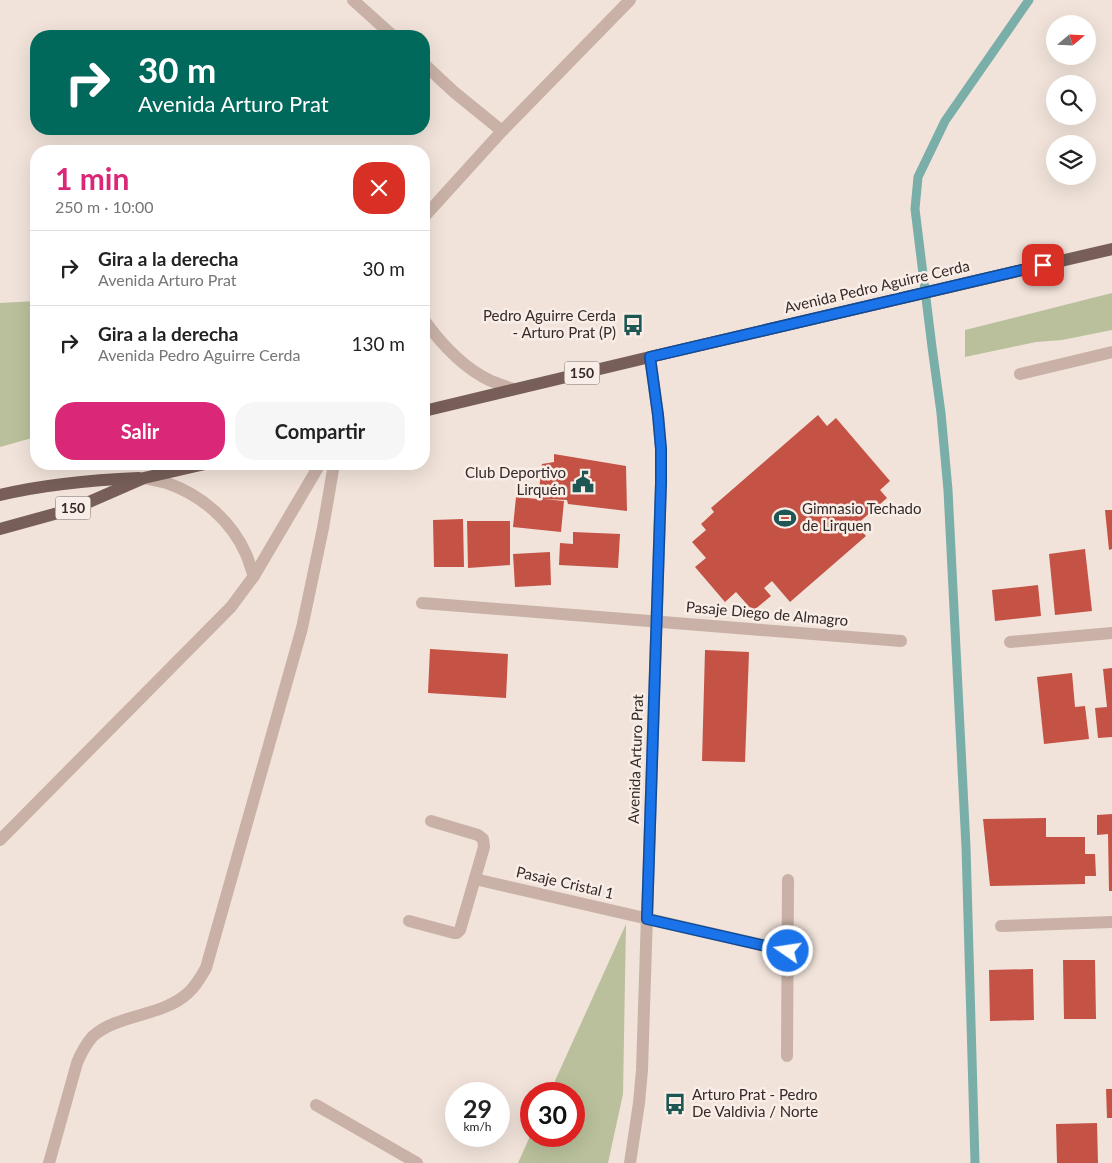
<!DOCTYPE html>
<html lang="es">
<meta charset="utf-8">
<style>
body{margin:0;font-family:Lato,sans-serif;background:#f6f6f6;color:#222;height:100vh;display:flex;flex-direction:column;font-size:19px;white-space:nowrap}
*{box-sizing:border-box;margin:0}
p{font-size:16px;color:#767676}
.icon{flex:none;width:28px;height:28px;fill:none;stroke:currentColor;stroke-width:2;stroke-linecap:round;stroke-linejoin:round}
.map{position:relative;flex:1;overflow:hidden}
.side{position:absolute;left:30px;top:145px;width:400px;height:325px;display:flex;flex-direction:column;background:#fff;border-radius:20px;box-shadow:0 5px 20px #0002}
.side>*{flex:none}
.banner{position:absolute;left:30px;top:30px;width:400px;height:105px;border-radius:20px;box-shadow:0 5px 20px #0002;background:#00695c;color:#fff;overflow:hidden}
.needle{width:32px;rotate:71deg}
.buttons{position:absolute;left:1046px;top:15px;display:grid;gap:10px}
.buttons a{display:grid;place-items:center;width:50px;height:50px;border-radius:50%;background:#fff;box-shadow:0 5px 20px #0002;font-size:25px}
.speed{position:absolute;left:445px;top:1082px;display:flex;gap:10px;font-size:25px;font-weight:700;text-align:center}
.speed>*{display:grid;place-content:center;width:65px;height:65px;border-radius:50%;background:#fff;box-shadow:0 5px 20px #0002;line-height:1}
.speed small{font-size:12px;font-weight:400}
.speed .limit{border:8px solid #d22;background:#fff;color:#111}
.pin{position:absolute;display:grid;place-items:center;width:42px;height:42px;color:#fff;margin:-21px;border-radius:10px;box-shadow:0 2px 8px #0006}
.me{position:absolute;width:55px;margin:-28px;rotate:283deg;stroke-linejoin:round;filter:drop-shadow(0 0 4px #0008)}
.turn{display:flex;align-items:center;gap:18px;height:105px;padding:0 25px;font-size:22px}
.turn .icon{width:65px;height:65px;stroke-width:2.5}
.turn b{display:block;font-size:35px;line-height:42px}
.round{display:grid;place-items:center;flex:none;width:52px;height:52px;border-radius:20px;background:#f6f6f6}
.headline{display:flex;align-items:center;justify-content:space-between;height:85px;padding:0 25px}
h1{font-size:30px;font-weight:700;line-height:38px;color:#db2777}
.action{display:flex;gap:10px;margin-top:auto;padding:10px 25px}
.action a{flex:1;height:58px;border-radius:20px;background:#db2777;color:#fff;font-size:20px;font-weight:700;line-height:58px;text-align:center}
.action a+a{background:#f6f6f6;color:#222}
ul{padding:0;list-style:none}
li{display:flex;align-items:center;gap:15px;height:75px;padding:0 25px;border-top:1px solid #e0e0e0}
li div{flex:1}
li b{display:block;font-size:19px}
li em{font-style:normal}
.map>svg:first-child{display:block}
</style>
<div class="map">
<svg width="1112" height="1163" viewBox="0 0 1112 1163">
<rect width="100%" height="100%" fill="#f1e3da"/>
<g fill="#b9c09b">
<path d="M1112,293V330L1062,340L1036,342L965,357V330Z"/>
<path d="M36,301L32,438L0,447V303Z"/>
<path d="M626,924L623,1094L608,1163H518L531,1134V1136H574V1094H549Z"/>
</g>
<g fill="none" stroke-linecap="round" stroke-linejoin="round">
<path stroke="#7aaea9" stroke-width="9" d="M975,1163L966,847L948,490L941,413L932,347L915,209L918,177L945,121L1029,0"/>
</g>
<g fill="#c45245">
<path d="M818,415L827,426L836,418L890,481L880,490L887,498L856,525L866,536L790,602L772,581L764,588L771,596L753,611L736,592L725,602L695,567L706,558L692,542L706,530L701,524L714,512L711,508Z"/>
<path d="M554,454L626,466L627,511L568,504L567,500L543,499L564,501L561,532L513,527L516,497L538,499L542,464L554,462Z"/>
<path d="M1105,510H1112V549L1109,550Z"/>
<path d="M463,519L464,567H434L433,520Z"/>
<path d="M467,521H510V565L468,568Z"/>
<path d="M573,532L620,534L618,568L559,565L560,543L573,544Z"/>
<path d="M1085,549L1092,611L1055,615L1049,554Z"/>
<path d="M550,552L551,585L515,587L513,554Z"/>
<path d="M1038,585L1041,616L995,621L992,590Z"/>
<path d="M430,649L508,654L506,698L428,693Z"/>
<path d="M705,650L749,652L745,762L702,761Z"/>
<path d="M1112,668V737L1098,738L1095,708L1107,707L1103,669Z"/>
<path d="M1072,673L1075,707L1085,706L1089,739L1044,744L1037,677Z"/>
<path d="M1112,814V891H1109L1108,834L1097,835V815Z"/>
<path d="M1046,818V837H1085V854H1095L1096,876H1085V884L990,886L983,819Z"/>
<path d="M1063,960H1095L1096,1019H1064Z"/>
<path d="M1033,969L1034,1020L990,1021L989,970Z"/>
<path d="M1106,1089H1112V1118H1107Z"/>
<path d="M1097,1123L1098,1163H1057L1056,1124Z"/>
</g>
<g fill="none" stroke-linecap="round" stroke-linejoin="round">
<g stroke="#c9b1a7" stroke-width="12">
<path d="M353,0L393,36"/>
<path d="M424,64L454,92L502,131"/>
<path d="M424,217L502,131L630,0"/>
<path d="M424,320C442,345 463,368 491,381C499,384 506,387 514,389"/>
<path d="M144,478C152,480 160,481 167,483C201,495 231,520 246,554C249,561 251,569 254,576"/>
<path d="M0,840L231,607L254,576L320,464"/>
<path d="M49,1163L77,1063C81,1053 86,1044 93,1036C120,1013 162,1017 188,993C196,986 201,977 206,968L302,628L323,528L334,464"/>
</g>
<g stroke="#c9b1a7" stroke-width="12">
<path d="M1020,374L1112,352"/>
<path d="M422,603L901,641"/>
<path d="M1010,642L1112,633"/>
<path d="M475,879L788,951"/>
<path d="M409,921L454,933H457L460,930L484,847L483,839L478,835L431,821"/>
<path d="M1001,926L1112,922"/>
<path d="M787,1056L788,880"/>
<path d="M316,1105L417,1163"/>
<path d="M630,1163L639,1103L642,1070L661,483V449L658,415L650,357"/>
</g>
<g stroke="#775e58" stroke-width="12">
<path d="M424,411L650,357L1112,249"/>
<path d="M0,495C46,484 92,480 139,478"/>
<path d="M0,529L58,513L89,502L144,478L205,464"/>
</g>
</g>
<g fill="none" stroke-linecap="round" stroke-linejoin="round">
<g stroke="#114b97" stroke-width="12">
<path id="route" d="M788,951L647,919L661,483V449L658,415L650,357L1043,265"/>
</g>
<use href="#route" stroke="#1a73e8" stroke-width="9"/>
</g>
<defs>
<g id="bus-bare" transform="scale(1.725)"><path d="M-5-6H5V4H4V6H2V4H-2V6H-4V4H-5ZM-3.5-4V0h7V-4ZM-3.5 1.2v1.5H-2V1.2ZM2 1.2v1.5H3.5V1.2Z" fill="#1d5652" stroke="#f9eee7" stroke-width="2.5" paint-order="stroke"/></g>
<g id="civic-bare" transform="scale(1.725)"><path d="M-.6-6.5H3V-4.5H.6V-3L4-1V1h2V6H-6V1h2V-1L-.6-3ZM-1.2 2.5V6h2.4V2.5Z" fill="#1d5652" stroke="#f9eee7" stroke-width="2.5" paint-order="stroke"/></g>
<g id="stadium-bare" transform="scale(1.725)"><path d="M0-5a6.5 5 0 1 0 0 10a6.5 5 0 1 0 0-10ZM-3.5-1.8h7v3.6h-7Z" fill="#1d5652" stroke="#f9eee7" stroke-width="2.5" paint-order="stroke"/></g>
</defs>
<g fill-rule="evenodd">
<use href="#bus-bare" x="633" y="325"/>
<use href="#civic-bare" x="583" y="482"/>
<use href="#stadium-bare" x="785" y="518"/>
<use href="#bus-bare" x="675" y="1104"/>
</g>
<g text-anchor="middle" stroke-width="5" stroke-linejoin="round" paint-order="stroke">
<g fill="#f9eee7" stroke="#706561" stroke-width="1">
<rect x="564.5" y="361.5" width="35" height="23" rx="4"/>
<rect x="55.5" y="496.5" width="35" height="23" rx="4"/>
</g>
<g font-size="14" font-weight="bold" fill="#352a27">
<text x="582" y="378">150</text>
<text x="73" y="513">150</text>
</g>
<g font-size="15" fill="#352a27" stroke="#f9eee7">
<text transform="translate(877 287) rotate(-13)" y="5">Avenida Pedro Aguirre Cerda</text>
<text transform="translate(767 614) rotate(5)" y="5">Pasaje Diego de Almagro</text>
<text transform="translate(636 759) rotate(-88)" y="5">Avenida Arturo Prat</text>
<text transform="translate(565 883) rotate(13)" y="5">Pasaje Cristal 1</text>
</g>
<g font-size="15" fill="#352a27" stroke="#f9eee7" text-anchor="end">
<text x="616" y="321">Pedro Aguirre Cerda<tspan x="616" dy="17">- Arturo Prat (P)</tspan></text>
<text x="566" y="478">Club Deportivo<tspan x="566" dy="17">Lirquén</tspan></text>
<text x="802" y="514" text-anchor="start">Gimnasio Techado<tspan x="802" dy="17">de Lirquen</tspan></text>
<text x="692" y="1100" text-anchor="start">Arturo Prat - Pedro<tspan x="692" dy="17">De Valdivia / Norte</tspan></text>
</g>
</g>
</svg>
<div class="buttons">
<a><svg class="needle" viewBox="-14 -14 28 28"><path d="M0-13l5 13h-10z" fill="#e53935"/><path d="M0 13l5-13h-10z" fill="#767676"/></svg></a>
<a><svg class="icon" aria-label="search" viewBox="0 0 24 24"><circle cx="10" cy="10" r="6"/><path d="M15 15l6 6"/></svg></a>
<a><svg class="icon" aria-label="layers" viewBox="0 0 24 24"><path d="M12 4l9 5-9 5-9-5zM3 14l9 5 9-5"/></svg></a>
</div>
<div class="speed"><div>29<small>km/h</small></div><div class="limit">30</div></div>
<div class="pin" style="left:1043px;top:265px;background:#d93025"><svg class="icon" aria-label="arrive" viewBox="0 0 24 24"><path d="M6 21V4h12l-3 4 3 4H6"/></svg></div>
<svg class="me" style="left:788px;top:951px" viewBox="-20 -20 40 40"><circle r="17" fill="#1a73e8" stroke="#fff" stroke-width="3"/><path d="M0-11L8 9 0 5-8 9z" fill="#fff"/></svg>
<div class="banner">
<div class="turn"><svg class="icon" aria-label="right" viewBox="0 0 24 24"><path d="M7 20v-9h11M14 6l5 5-5 5"/></svg><div><b>30 m</b>Avenida Arturo Prat</div></div>
</div>
<section class="side">
<div class="headline"><div><h1>1 min</h1><p>250 m · 10:00</p></div><a class="round" style="background:#d93025;color:#fff"><svg class="icon" aria-label="close" viewBox="0 0 24 24"><path d="M6 6l12 12M18 6L6 18"/></svg></a></div>
<ul>
<li><svg class="icon" aria-label="right" viewBox="0 0 24 24"><path d="M7 20v-9h11M14 6l5 5-5 5"/></svg><div><b>Gira a la derecha</b><p>Avenida Arturo Prat</p></div><em>30 m</em></li>
<li><svg class="icon" aria-label="right" viewBox="0 0 24 24"><path d="M7 20v-9h11M14 6l5 5-5 5"/></svg><div><b>Gira a la derecha</b><p>Avenida Pedro Aguirre Cerda</p></div><em>130 m</em></li>
</ul>
<div class="action"><a>Salir</a><a>Compartir</a></div>
</section>
</div>
